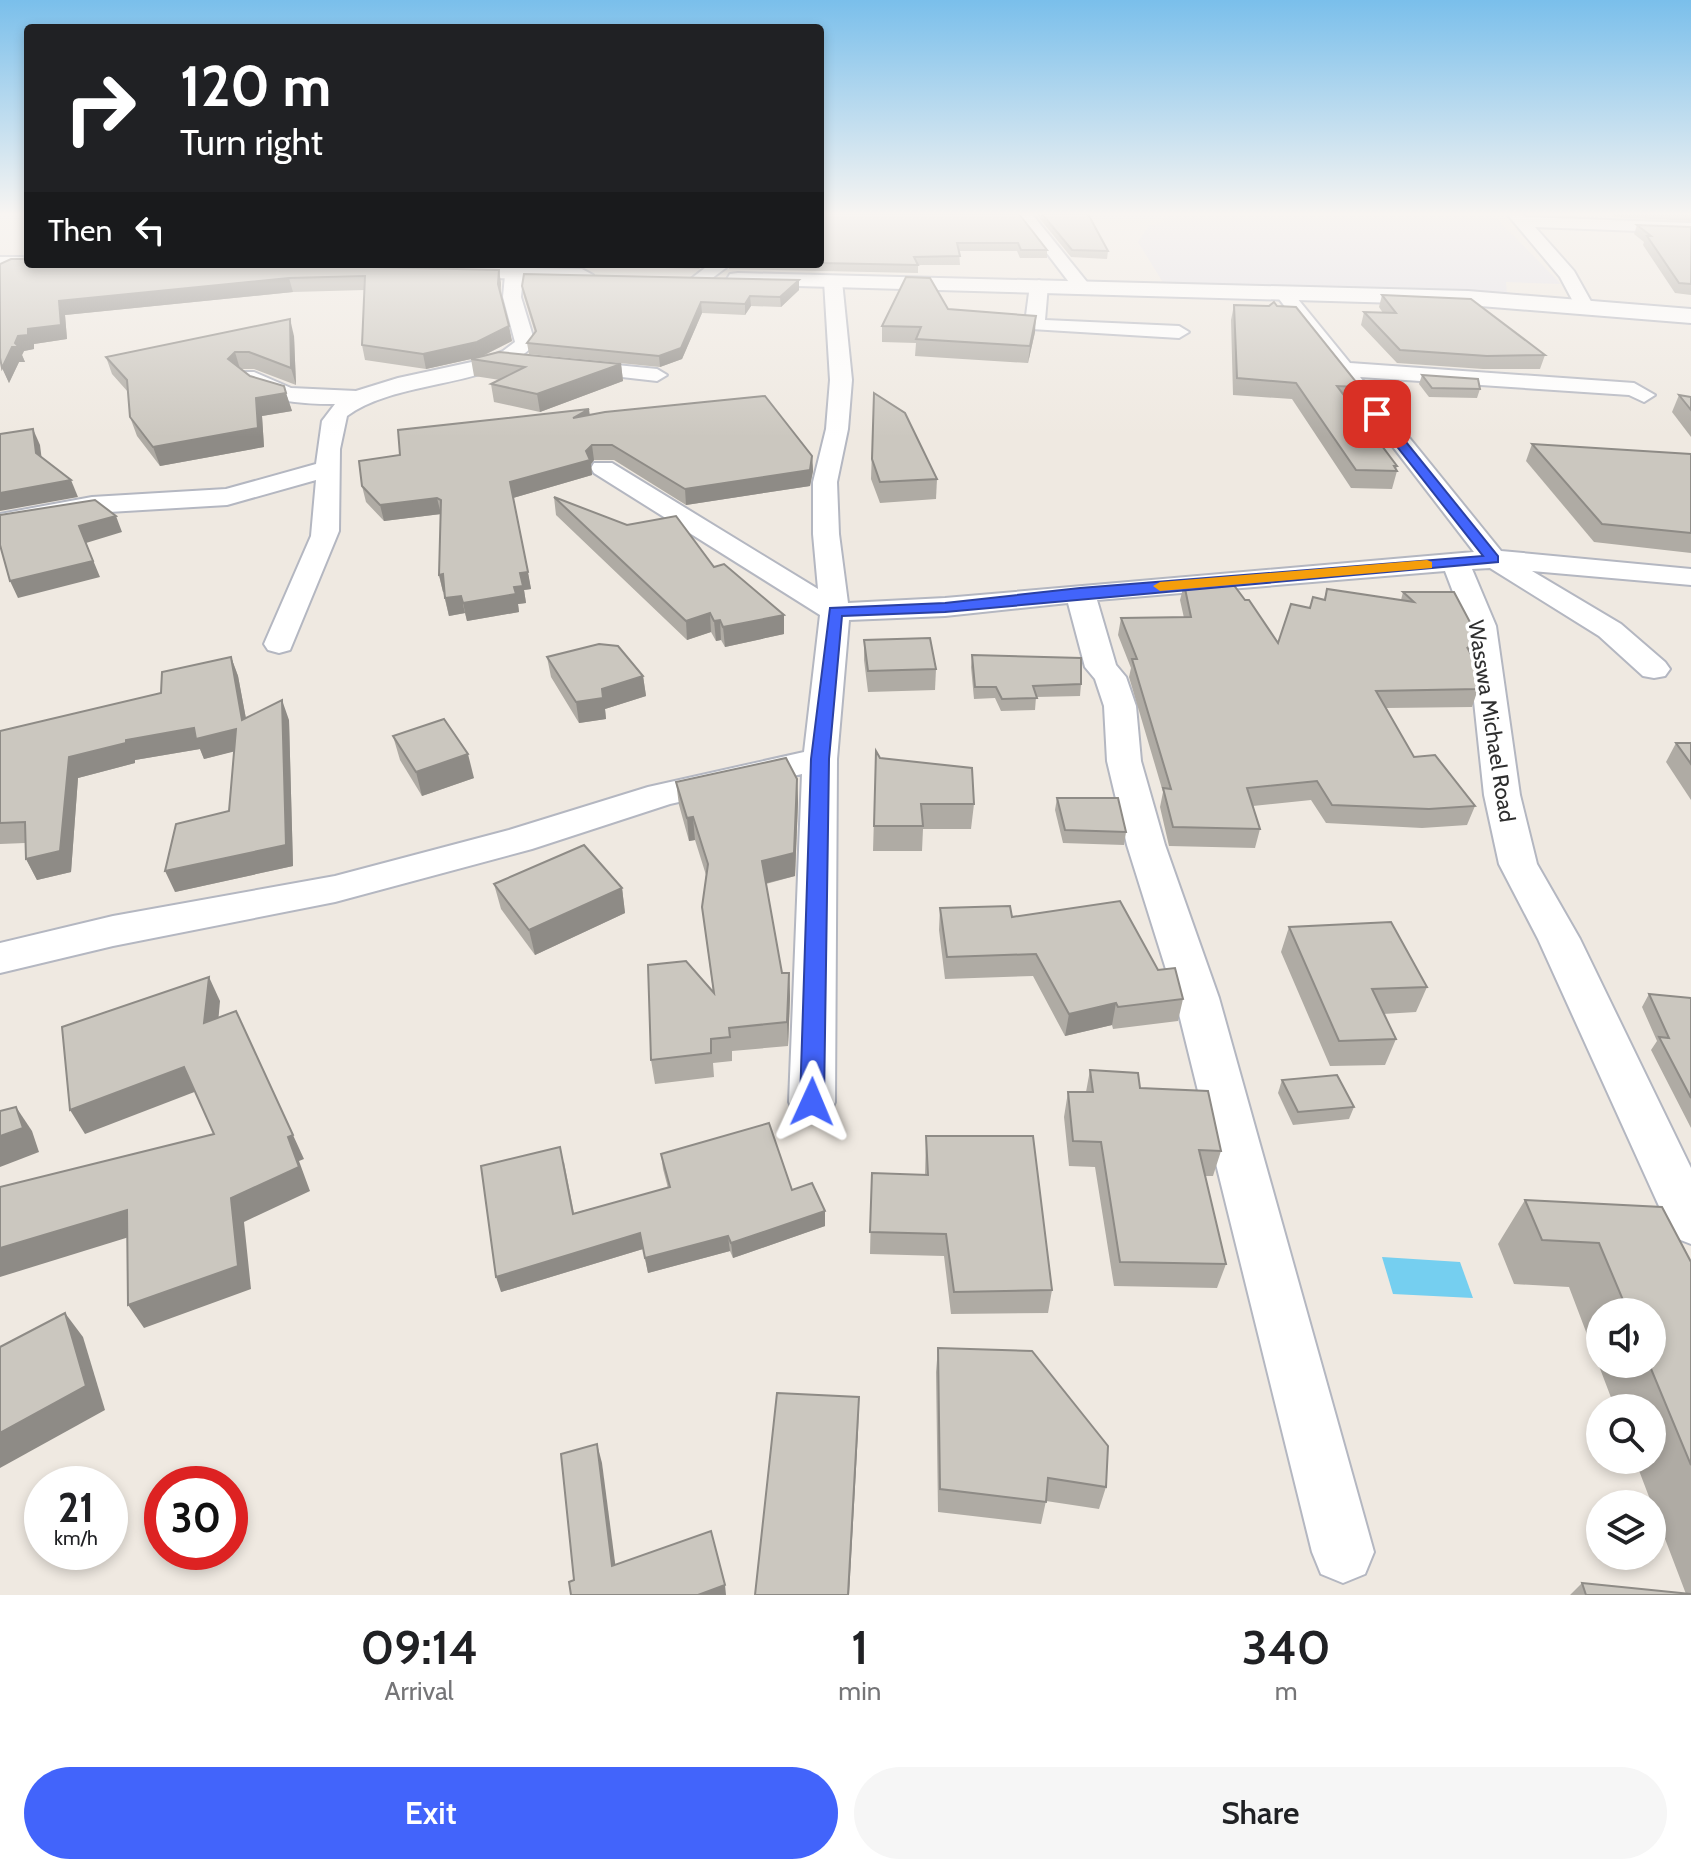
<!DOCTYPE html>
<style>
body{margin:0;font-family:Cabin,sans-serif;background:#f6f6f6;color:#202124;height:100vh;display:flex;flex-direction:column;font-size:30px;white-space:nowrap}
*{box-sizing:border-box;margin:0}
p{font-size:26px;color:#757577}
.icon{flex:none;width:44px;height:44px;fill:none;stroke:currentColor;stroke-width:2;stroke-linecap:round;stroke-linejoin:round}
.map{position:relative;height:1595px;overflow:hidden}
.details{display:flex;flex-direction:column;background:#fff;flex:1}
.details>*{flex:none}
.guide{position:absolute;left:24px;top:24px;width:800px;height:244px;border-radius:8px;box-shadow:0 4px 12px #0003;background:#202124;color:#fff;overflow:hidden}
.tools{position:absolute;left:1586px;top:1298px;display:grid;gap:16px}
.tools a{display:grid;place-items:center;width:80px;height:80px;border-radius:50%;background:#fff;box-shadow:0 4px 12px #0003;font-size:40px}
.speed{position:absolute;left:24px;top:1466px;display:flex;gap:16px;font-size:40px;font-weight:700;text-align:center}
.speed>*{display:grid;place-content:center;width:104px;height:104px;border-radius:50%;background:#fff;box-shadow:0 4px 12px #0003;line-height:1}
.speed small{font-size:20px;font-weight:400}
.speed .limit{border:12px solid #d22;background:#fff;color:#111}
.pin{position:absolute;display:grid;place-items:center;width:68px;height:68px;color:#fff;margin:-34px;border-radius:16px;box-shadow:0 4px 12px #0006}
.me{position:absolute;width:88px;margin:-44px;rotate:1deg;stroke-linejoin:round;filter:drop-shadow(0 0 6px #0008)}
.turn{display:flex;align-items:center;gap:28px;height:168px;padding:0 24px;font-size:36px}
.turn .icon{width:104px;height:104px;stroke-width:2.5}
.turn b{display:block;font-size:56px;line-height:68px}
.then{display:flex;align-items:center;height:76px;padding:0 24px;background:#0003;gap:16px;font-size:30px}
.eta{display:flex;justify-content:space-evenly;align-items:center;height:136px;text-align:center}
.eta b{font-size:48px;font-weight:600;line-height:56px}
.cta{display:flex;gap:16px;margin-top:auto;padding:16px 24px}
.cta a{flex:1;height:92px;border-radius:48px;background:#4264fb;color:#fff;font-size:32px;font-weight:600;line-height:92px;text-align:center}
.cta a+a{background:#f6f6f6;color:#202124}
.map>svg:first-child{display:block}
</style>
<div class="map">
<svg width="1691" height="1595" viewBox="0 0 1691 1595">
<rect width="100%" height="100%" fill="#efe9e1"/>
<path fill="#e3e1e8" d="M1163,214H1492L1561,284L1506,282L1507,296L1164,284L1138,242L1149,225L1164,223Z"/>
<path fill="#75cff0" d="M1382,1257L1460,1262L1473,1298L1393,1294Z"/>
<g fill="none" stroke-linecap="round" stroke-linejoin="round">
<path fill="#75cff0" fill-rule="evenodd" d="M0,255L28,256V260L0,259Z"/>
<g stroke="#b4b7c1" stroke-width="4">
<g id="street">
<path d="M1017,214H1032L1087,282L1090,286L1087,290H1075Z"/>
<path d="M1507,214H1523L1526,217L1691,223V233L1535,227L1574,271L1593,305L1584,311L1577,309L1560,277Z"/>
<path d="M506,264H524L521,297L535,343C500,388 398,378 347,416L340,449L339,531L290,650L279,653L268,650L264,644L311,536L316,480L227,505L92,513L0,530V514L92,497L226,489L316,464L322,421L335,404C304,404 258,402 236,376L240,372H254L291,388L356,391L398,378L481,360L503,351L515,342L503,297Z"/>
<path d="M710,264H731L707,282H695L692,278Z"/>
<path d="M833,276L842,281L852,380L848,429L837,482L839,534L848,603L945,598L1474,552L1276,295L1273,291L1276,287H1288L1350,363L1634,383L1655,395L1644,402L1629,395L1360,377L1501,551L1691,569V585L1532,571L1621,624L1665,662L1670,669L1665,676L1654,678L1643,676L1599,636L1490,568L1472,569L1496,626L1520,795L1537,864L1580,939L1691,1168V1244L1673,1237L1538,939L1499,864L1484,795L1466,626L1445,571L1097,600L1116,665L1126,677L1136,706L1141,761L1165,845L1219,998L1374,1552L1365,1574L1343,1583L1321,1574L1312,1552L1175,998L1127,845L1107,761L1104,706L1095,679L1085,667L1068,603L945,616L849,620L837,759L835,1102L829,1116L812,1121L795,1116L789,1102L802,774L670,804L532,849L335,902L113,946L0,973V943L113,916L335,876L509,830L648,787L804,752L820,615L594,473L591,468L594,463H612L818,589L813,534V482L826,429L830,380L824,281Z"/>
<path d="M1039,280L1048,285L1045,320L1179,326L1189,332L1179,338L1031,329L1025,323L1030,285Z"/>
<path d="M576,361L657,369L667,375L657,381L569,371L566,367Z"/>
</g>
</g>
<g stroke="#b4b7c1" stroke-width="4">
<g id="secondary">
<path d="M0,257H28V264H38L28,269H0Z"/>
<path d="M438,266L582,269L593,275L582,281L431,276L427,272Z"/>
<path d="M738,273L1468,291L1691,309V323L1468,305L730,284L727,279L730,274Z"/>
</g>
</g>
<use href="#street" fill="#fff" fill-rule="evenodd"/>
<use href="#secondary" fill="#fff" fill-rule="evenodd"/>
</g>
<g fill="#afaba4" fill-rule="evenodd">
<path d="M820,214H1019L1047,250V258H1020L1017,251H959L960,265H918V273L729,269V264H820Z"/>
<path d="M1036,214H1088L1108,251L1107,259L1071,257Z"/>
<path d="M1611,214H1691V221L1615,217Z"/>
<path d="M1637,225L1691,227V295L1675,293L1643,245L1644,242L1634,234Z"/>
<path d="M28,264H246L501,283L500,294L512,341L481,357L621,364L623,381L540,412L494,402L491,384L500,380L474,376L471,359L426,369L365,360L362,345L365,290L293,292L65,315L67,339L34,344V349L24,351L22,355L25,362H19L9,383L1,364Z"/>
<path d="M526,264H706L699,269Z"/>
<path d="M522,286L799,290L781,307L751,306L745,315L702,313L682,359L660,367L529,354L527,343L535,333L524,297Z"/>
<path d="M1382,295L1545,355L1540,369H1483L1397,363L1361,325L1364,312L1383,313L1379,307Z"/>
<path d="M1234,305L1277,306L1360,387L1355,404H1350L1397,466L1396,469L1397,471L1392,489L1351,488L1292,399L1233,395L1231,320Z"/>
<path d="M948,309L1035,332L1028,363L915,356L916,343L882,342V326Z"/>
<path d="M294,336L296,385L254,369H241L250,376L286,393L292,411L262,416L264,447L160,466L137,436L130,417L128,392L112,374L106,357Z"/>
<path d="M1422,375L1480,389L1477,398L1429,397L1419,384Z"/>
<path d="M874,393L937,479L936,499L880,503L871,479Z"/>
<path d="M1679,395L1691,397V437L1672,412Z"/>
<path d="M590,415L812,456L813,471L810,486L686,505L614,460H594L591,464L592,475L513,498L531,589L524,590L526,603L518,604L519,612L467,621L465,613L449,616L439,575L441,514L384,521L366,502L362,486L400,455Z"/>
<path d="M1532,444L1691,454V553L1594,542L1526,461Z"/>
<path d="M554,497L714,567L784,634L725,647L721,640L716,641L711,632L687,640L556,515Z"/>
<path d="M1184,584L1245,600L1278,643L1310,608L1324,599L1327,589L1401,600L1403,592L1474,653L1473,657L1478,689L1472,707L1386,708L1414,757L1475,806L1467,825L1422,828L1326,823L1311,800L1253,806L1260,829L1255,848L1169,846L1160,807L1163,792L1129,677L1131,668L1118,635L1121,618H1184L1180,600Z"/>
<path d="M864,640L936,669L935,690L868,692L864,660Z"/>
<path d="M972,655L1081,684L1080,696L1036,697L1035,710L1001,711L995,698L974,699L971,667Z"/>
<path d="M231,657L238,676L246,719L289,720L293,866L175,892L229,811L234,751L204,759L200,749L135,760V763L78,778L71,872L37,880L26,859L25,843L0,844V731L161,693Z"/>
<path d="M547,657L643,676L646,696L605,709L606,719L579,723L551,677Z"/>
<path d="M393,736L474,778L422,796L400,760Z"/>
<path d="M1676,743H1691V800L1666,762Z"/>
<path d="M876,751L880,758L974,804L971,829H923L922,851H873Z"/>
<path d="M797,779L798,802L795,876L766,884L782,973H789L790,997L788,1046L732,1051V1061L713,1063L714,1077L655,1084L651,1060L713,991L702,907L706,875L695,840L689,841L679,805L676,782Z"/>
<path d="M1057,798L1126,832L1124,845L1063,843L1055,810Z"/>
<path d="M494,884L622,888L625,913L535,955L501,909Z"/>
<path d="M940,908L1012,917L1158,970L1183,999L1178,1021L1113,1029L1112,1025L1065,1036L1033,976L945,979L939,930Z"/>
<path d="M1289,927L1427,987L1416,1012L1383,1014L1396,1039L1385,1065L1330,1066L1281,952Z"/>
<path d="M1649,994L1691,998V1128L1651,1050L1657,1041L1642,1007Z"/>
<path d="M1090,1070L1140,1088L1221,1151L1213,1176H1205L1226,1264L1217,1288L1114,1286L1095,1167L1069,1166L1064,1117L1068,1092H1086Z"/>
<path d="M1282,1080L1354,1107L1349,1119L1293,1125L1278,1093Z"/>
<path d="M926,1136L1052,1290L1048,1313L951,1314L944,1256L870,1254L872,1173L925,1175Z"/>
<path d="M661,1154L792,1190L825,1226L733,1258L730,1251L648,1273L643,1249L501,1292L564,1162L574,1213L668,1188L663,1169Z"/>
<path d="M1525,1200L1691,1262V1595H1570L1582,1583L1686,1594L1635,1460H1652V1408H1615L1569,1287L1514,1284L1498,1244ZM1600,1312H1652V1364H1600Z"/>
<path d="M938,1348L1106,1487L1099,1509L1046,1501L1041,1524L938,1512L936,1372Z"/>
</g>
<g fill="#8e8b86">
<path d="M499,270L501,283L500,298L498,284Z"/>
<path d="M289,278L293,292L65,315L67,339L34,344V349L24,351L22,355L25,362H19L9,383L2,368L18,336L59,301Z"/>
<path d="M799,280V290L781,307L780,297Z"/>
<path d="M750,296L751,306L745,315V304Z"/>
<path d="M701,302L702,313L682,359L660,367L659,356Z"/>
<path d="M1036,316L1035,332L1028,363L1030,346Z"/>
<path d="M290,319L294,336L296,385L291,368Z"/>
<path d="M509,326L512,341L480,357L426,369L423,354Z"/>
<path d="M235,352L240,369L228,359Z"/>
<path d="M621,364L623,381L540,412L537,394Z"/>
<path d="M286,393L292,411L262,416L264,447L160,466L153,447L256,398Z"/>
<path d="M589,409L591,424L573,418Z"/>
<path d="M33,429L40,445L43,469L36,453Z"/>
<path d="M592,445L594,460L591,464L592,475L513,498L510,482L586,451Z"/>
<path d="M812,456L813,471L810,486L686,505L685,489Z"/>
<path d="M71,480L78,497L0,511V493Z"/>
<path d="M437,498L441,514L384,521L380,505Z"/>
<path d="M116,516L122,532L86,543L100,577L18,598L10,581L79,526Z"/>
<path d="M528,572L531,589L524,590L526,603L518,604L519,612L467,621L463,603L520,573Z"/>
<path d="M443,574L447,592H443L439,575Z"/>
<path d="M461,596L465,613L449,616L445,598Z"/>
<path d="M710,613L711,632L687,640L686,621Z"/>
<path d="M784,615V634L725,647L723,627Z"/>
<path d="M720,620L721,640L716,641L714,621Z"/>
<path d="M231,657L238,676L250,740L242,720Z"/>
<path d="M643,676L646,696L605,709L606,719L579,723L576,702L602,689Z"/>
<path d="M282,700L289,720L293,866L175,892L165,871L286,845Z"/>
<path d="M194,728L236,729L244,749L204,759L200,749L135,760V763L78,778L71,872L37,880L26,859L69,757L126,740Z"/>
<path d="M468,754L474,778L422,796L416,772Z"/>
<path d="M797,779L798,802L795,876L763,884L762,861Z"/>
<path d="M693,817L695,840L689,841L687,818Z"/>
<path d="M622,888L625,913L535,955L529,930Z"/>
<path d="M789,973L790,997L788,1046L787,1022Z"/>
<path d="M209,977L220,1001L216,1047L204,1023Z"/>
<path d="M1116,1003L1112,1025L1065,1036L1069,1014Z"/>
<path d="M184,1067L197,1091L85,1134L70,1110Z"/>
<path d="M16,1107L32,1131L39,1152L0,1167V1136Z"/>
<path d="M293,1135L304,1159L299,1161L310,1191L244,1222L251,1289L144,1328L128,1305L288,1137Z"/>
<path d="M127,1210L142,1233L0,1277V1248Z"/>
<path d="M825,1211V1226L733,1258L731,1243Z"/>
<path d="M640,1233L643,1249L501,1292L496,1277Z"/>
<path d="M728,1236L730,1251L648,1273L645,1258Z"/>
<path d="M65,1313L83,1337L105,1410L0,1468V1433Z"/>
<path d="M859,1397L858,1432L849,1595H848Z"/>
<path d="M597,1444L602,1463L618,1585L612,1566Z"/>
<path d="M725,1585L726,1595H698Z"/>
</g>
<g fill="#cbc7bf" stroke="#8e8b86" stroke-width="2">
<path d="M820,214H1019L1047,250H1021L1018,243H957L960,256L914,257L918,265L820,263Z"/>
<path d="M1042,214H1088L1108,251L1072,250Z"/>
<path d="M1637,225L1691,227V284L1679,283L1647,236H1651Z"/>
<path d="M28,256V264H246L499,270L498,284L509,326L477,342L423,354L362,345L365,276L289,278L59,301L61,325L28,329V335L18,336L15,343L19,347H12L2,368L0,358V264L11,259H23Z"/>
<path d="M524,274L799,280L780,297L750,296L745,304L701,302L681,348L659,356L527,343L536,331L522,286Z"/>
<path d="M906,277L930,278L948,309L1036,316L1030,346L916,339L921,327L882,326Z"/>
<path d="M1382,295L1471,299L1545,355L1487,356L1400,350L1364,312L1396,313Z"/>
<path d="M1274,302L1277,306L1296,307L1357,383L1360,387L1337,386L1397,466H1394L1397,471L1356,470L1296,383L1237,378L1234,305L1269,306Z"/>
<path d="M290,319L291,368L249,352H235L228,359L250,376L284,386L286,393L256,398L258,428L153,447L130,417L127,380L106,357Z"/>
<path d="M499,352L621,364L537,394L491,384L525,367L471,359Z"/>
<path d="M1422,375L1478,379L1480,389L1432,388Z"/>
<path d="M874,393L905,413L937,479L880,482L872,459Z"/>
<path d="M1679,395L1691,397V410Z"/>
<path d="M765,396L812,456L810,470L685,489L612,445H592L586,451L590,460L510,482L528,572L520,573L523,586L514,587L516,594L463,603L461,596L445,598L443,574L439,575L441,500L437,498L380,505L362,486L359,461L400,455L398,430L589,409L573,418L605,412Z"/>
<path d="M33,429L36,453L71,480L0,493V434Z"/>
<path d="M1532,444L1691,454V533L1602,524Z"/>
<path d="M554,497L627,525L676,516L714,567L724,564L784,615L723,627L720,620L714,621L710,613L686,621Z"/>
<path d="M95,500L116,516L79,526L93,561L10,581L0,545V515Z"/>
<path d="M1184,584H1233L1245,600H1249L1278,643L1291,604L1310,608L1313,597L1325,600L1327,589L1414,602L1403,592H1454L1471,624L1474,653L1467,647L1475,662L1478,689L1376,691L1414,757L1435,755L1475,806L1429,809L1332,805L1317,781L1247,788L1260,829L1173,827L1163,788L1171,789L1132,659H1137L1121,618L1191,617Z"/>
<path d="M930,638L936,669L868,671L864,640Z"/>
<path d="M599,644L618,646L643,676L602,689L603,698L576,702L547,657Z"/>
<path d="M972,655L1081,658V684L1033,686L1037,698L1002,699L996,687H975Z"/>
<path d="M231,657L242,720L282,700L286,845L165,871L176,824L229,811L236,729L196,739L194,728L126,740V743L69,757L60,851L26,859L25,822L0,823V731L161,693L162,672Z"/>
<path d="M444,719L468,754L416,772L393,736Z"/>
<path d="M1676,743H1691V764Z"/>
<path d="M876,751L880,758L972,768L974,804H921L923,826H874Z"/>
<path d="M786,758L797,779L794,853L762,861L782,973H789L787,1022L729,1028L730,1037L711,1039V1053L651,1060L648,965L686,961L714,993L702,907L708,864L693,817L687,818L676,782Z"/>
<path d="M1057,798H1118L1126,832L1065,830Z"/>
<path d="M584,845L622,888L529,930L494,884Z"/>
<path d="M1120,901L1158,970L1175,968L1183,999L1118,1007L1116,1003L1069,1014L1036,954L947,957L940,908L1010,906L1012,917Z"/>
<path d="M1391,922L1427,987L1372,989L1396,1039L1339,1041L1289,927Z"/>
<path d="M209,977L204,1023L236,1011L293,1135L288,1137L299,1167L231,1198L238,1266L128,1305L127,1210L0,1248V1187L214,1134L184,1067L70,1110L62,1027Z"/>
<path d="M1649,994L1691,998V1098L1659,1037L1669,1038Z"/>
<path d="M1090,1070L1138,1073L1140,1088L1208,1091L1221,1151L1199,1150L1226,1264L1120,1262L1101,1142L1073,1141L1068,1092H1093Z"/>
<path d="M1337,1075L1354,1107L1298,1112L1282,1080Z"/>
<path d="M16,1107L23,1128L0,1136V1111Z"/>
<path d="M769,1123L792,1190L812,1183L825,1211L731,1243L728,1236L645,1258L640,1233L496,1277L481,1166L560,1147L573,1214L670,1187L661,1154Z"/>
<path d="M926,1136H1033L1052,1290L954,1292L946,1234L870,1232L872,1173L928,1175Z"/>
<path d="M1525,1200L1662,1207L1691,1262V1465L1649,1364H1652V1312H1628L1599,1243L1542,1240Z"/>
<path d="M65,1313L86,1386L0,1433V1347Z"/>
<path d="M938,1348L1032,1351L1108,1446L1106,1487L1048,1478L1046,1502L940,1489Z"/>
<path d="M777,1393L859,1397L848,1595H755Z"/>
<path d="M597,1444L612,1566L711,1531L725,1585L698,1595H571L569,1582L574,1580L561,1454Z"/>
<path d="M1582,1583L1691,1594V1595H1586Z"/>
</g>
<linearGradient id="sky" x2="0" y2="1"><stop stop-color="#7abfeb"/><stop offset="0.49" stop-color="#f8f5f2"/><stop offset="1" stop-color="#f8f5f2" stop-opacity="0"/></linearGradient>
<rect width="1691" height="437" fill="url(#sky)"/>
<path fill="#4264fb" stroke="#2b41a3" stroke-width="2" d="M1377,410L1381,411L1498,556V562L945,612L842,616L829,759L824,1102L821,1109L812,1112L804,1109L800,1102L811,759L830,608L945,603L1080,588L1483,556L1373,416L1372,414Z"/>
<path fill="#f59e0b" d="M1427,560L1432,562V568L1160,591L1153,586L1160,582Z"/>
<g text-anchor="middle" stroke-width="7" stroke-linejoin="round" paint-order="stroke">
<g font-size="22" fill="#2e2e2e" stroke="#fff">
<text transform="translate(1492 721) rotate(81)" y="8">Wasswa Michael Road</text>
</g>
</g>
</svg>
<div class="tools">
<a><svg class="icon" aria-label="sound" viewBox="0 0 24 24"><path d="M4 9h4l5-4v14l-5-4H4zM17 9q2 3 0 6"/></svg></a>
<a><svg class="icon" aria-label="search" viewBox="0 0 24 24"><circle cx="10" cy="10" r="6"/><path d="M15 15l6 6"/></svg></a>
<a><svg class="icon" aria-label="layers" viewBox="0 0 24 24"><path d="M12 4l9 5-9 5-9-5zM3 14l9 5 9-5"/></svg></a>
</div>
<div class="speed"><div>21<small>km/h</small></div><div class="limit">30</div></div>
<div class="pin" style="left:1377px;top:414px;background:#d93025"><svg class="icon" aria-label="arrive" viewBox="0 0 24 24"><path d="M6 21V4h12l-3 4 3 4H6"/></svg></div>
<svg class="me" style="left:812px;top:1102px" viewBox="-20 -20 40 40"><path d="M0-17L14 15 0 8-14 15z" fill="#4264fb" stroke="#fff" stroke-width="4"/></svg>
<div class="guide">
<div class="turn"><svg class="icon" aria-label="right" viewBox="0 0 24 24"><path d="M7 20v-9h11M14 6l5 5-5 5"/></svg><div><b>120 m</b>Turn right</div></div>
<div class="then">Then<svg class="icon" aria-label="left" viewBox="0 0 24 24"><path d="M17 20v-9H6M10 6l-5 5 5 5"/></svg></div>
</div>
</div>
<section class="details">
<div class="eta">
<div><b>09:14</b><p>Arrival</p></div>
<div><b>1</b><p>min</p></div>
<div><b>340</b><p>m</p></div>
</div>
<div class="cta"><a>Exit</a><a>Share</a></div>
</section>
